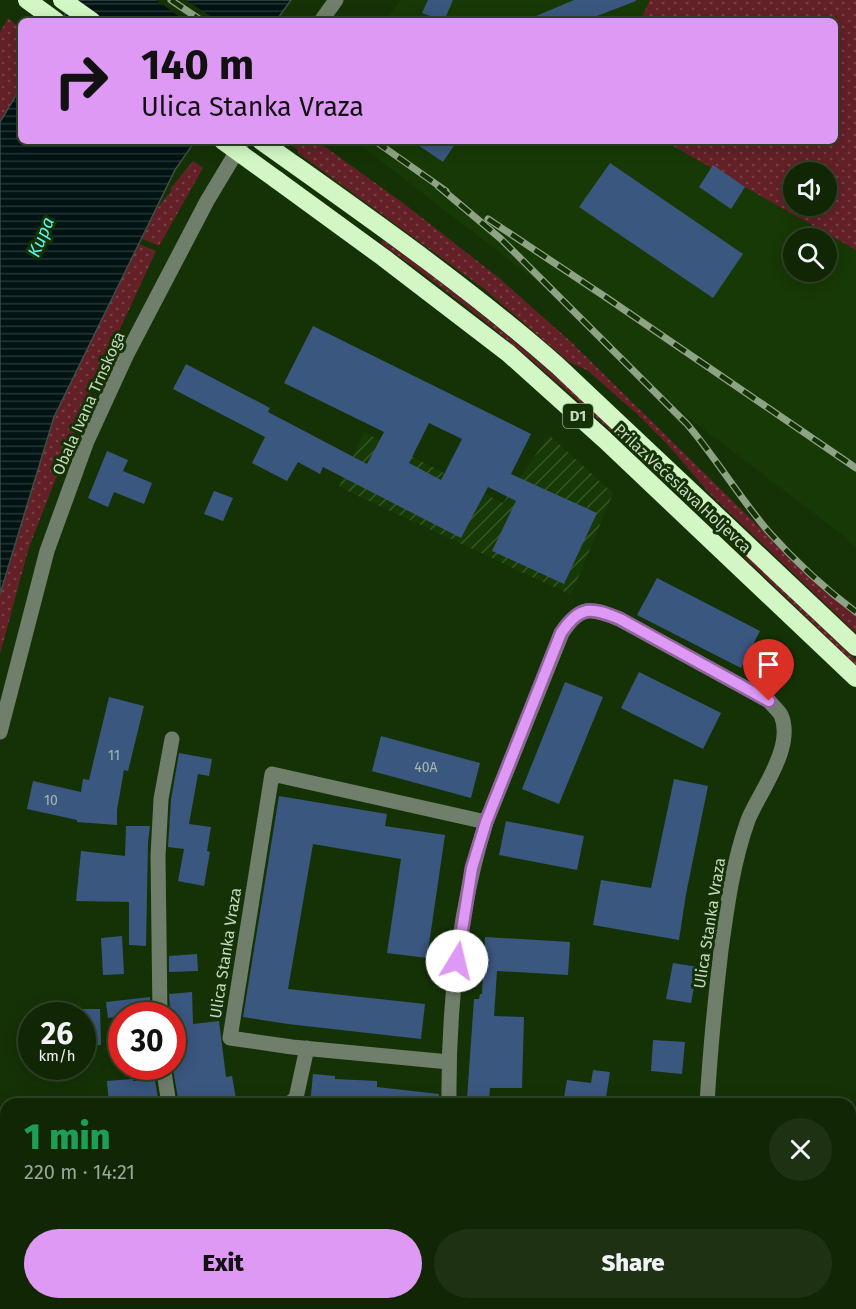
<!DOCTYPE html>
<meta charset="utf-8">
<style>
body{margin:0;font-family:"Fira Sans",sans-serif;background:#1e3213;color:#f1f3f6;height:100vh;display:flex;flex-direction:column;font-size:22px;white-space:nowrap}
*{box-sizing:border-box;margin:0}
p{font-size:20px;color:#9ca59a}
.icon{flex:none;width:33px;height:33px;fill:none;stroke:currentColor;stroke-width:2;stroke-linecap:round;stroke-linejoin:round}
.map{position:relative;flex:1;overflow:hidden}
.side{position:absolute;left:0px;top:1098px;width:856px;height:212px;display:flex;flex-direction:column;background:#102605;border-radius:18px 18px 0 0;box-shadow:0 3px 15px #0003,0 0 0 2px #304327}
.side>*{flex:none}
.top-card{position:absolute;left:18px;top:18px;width:820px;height:126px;border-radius:9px;box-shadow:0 3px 15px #0003,0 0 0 2px #304327;background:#dd99f4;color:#111;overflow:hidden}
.tools{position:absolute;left:783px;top:162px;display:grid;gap:12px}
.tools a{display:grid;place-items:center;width:54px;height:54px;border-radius:50%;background:#102605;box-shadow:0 3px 15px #0003,0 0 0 2px #304327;font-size:30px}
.speed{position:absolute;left:18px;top:1002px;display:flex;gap:12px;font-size:30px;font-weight:700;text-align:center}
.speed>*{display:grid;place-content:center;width:78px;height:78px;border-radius:50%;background:#102605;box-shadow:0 3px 15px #0003,0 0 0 2px #304327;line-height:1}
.speed small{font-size:15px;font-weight:400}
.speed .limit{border:9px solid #d22;background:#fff;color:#111}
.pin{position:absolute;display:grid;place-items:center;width:51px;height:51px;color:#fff;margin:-62px -26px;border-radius:50% 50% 50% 0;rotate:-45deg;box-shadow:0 0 6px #0007}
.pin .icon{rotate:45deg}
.me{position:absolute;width:66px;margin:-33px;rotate:9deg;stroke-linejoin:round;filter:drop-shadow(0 0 4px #0008)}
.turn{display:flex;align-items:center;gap:21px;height:126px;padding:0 24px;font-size:27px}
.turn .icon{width:78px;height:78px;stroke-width:2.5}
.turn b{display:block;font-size:42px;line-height:51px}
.round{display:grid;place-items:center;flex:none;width:63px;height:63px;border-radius:32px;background:#1e3213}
.overview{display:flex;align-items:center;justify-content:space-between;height:102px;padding:0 24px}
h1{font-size:36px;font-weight:800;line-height:45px;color:#1e9e55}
.primary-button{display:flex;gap:12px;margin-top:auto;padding:12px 24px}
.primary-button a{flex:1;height:69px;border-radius:36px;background:#dd99f4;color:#111;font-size:24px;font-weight:800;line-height:69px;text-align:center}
.primary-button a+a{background:#1e3213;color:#f1f3f6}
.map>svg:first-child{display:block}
</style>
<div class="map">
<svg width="856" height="1309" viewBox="0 0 856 1309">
<defs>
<pattern id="industrial-furrows" width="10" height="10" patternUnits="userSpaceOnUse" patternTransform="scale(1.5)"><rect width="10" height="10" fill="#173905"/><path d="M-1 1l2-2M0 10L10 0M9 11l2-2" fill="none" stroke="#375528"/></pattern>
<pattern id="grass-dots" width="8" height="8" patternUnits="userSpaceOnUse" patternTransform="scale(1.5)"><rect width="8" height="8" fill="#632027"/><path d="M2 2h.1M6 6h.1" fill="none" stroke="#784045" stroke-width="1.8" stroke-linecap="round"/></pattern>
<pattern id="water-rules" width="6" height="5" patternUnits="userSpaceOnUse" patternTransform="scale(1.5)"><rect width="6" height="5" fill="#021313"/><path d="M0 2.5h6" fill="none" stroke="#253534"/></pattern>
</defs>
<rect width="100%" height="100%" fill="#153207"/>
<g fill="#173905" fill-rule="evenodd">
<path d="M401,0H650L640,21H384Z"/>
<path d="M355,141H664L856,250V547L839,532L670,404L566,304ZM794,238H826V272H794Z"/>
</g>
<path fill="url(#industrial-furrows)" d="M364,432L503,503L549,435L613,493L571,595L339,487Z"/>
<g fill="url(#grass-dots)" fill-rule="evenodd">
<path d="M650,0H856V250L664,141H836V21H640ZM794,172H826V206H794Z"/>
<path d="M8,18L21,29V89L0,122V32Z"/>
<path d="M286,141H317L403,203L499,278L570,341L811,578L856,616V633L710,494L668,445L637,414L587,370L569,362L484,289L298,153V150Z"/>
<path d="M193,161L203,168L159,246L142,239L155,211L171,191V188Z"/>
<path d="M383,240C556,361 703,516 856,660V665C704,520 556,365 383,245L381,242Z"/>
<path d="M139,244L156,251L84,407L29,547L0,654V594L54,417Z"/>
</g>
<g fill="url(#water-rules)" stroke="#3d4e47" stroke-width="1.5">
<path d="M74,0H291L276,21H61Z"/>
<path d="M21,87V141H195L175,170L54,417L0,594V122Z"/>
</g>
<path fill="#153207" d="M156,0H186L218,21H186Z"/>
<g fill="#3a5780" fill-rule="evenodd">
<path d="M428,0H453L444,21L422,13Z"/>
<path d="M574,0H636V1L584,21H524Z"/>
<path d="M412,141H457L443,162Z"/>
<path d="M610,163L743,254L713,298L579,207Z"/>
<path d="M713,165L745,187L731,209L699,187Z"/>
<path d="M313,326L531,434L511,474L597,513L564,584L492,551L516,501L488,487L461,538L323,467L320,474L298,462L287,481L252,463L265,437L173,389L186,364L270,408L268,412L367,464L384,432L284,383ZM429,423L462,439L441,480L409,463Z"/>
<path d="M107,451L128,460L123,471L152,483L144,504L114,492L108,507L88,498Z"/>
<path d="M214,491L233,498L223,521L204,514Z"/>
<path d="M657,578L760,631L741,668L637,615Z"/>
<path d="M639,672L721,713L703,749L621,708Z"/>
<path d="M565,682L603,697L559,804L522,789Z"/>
<path d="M109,697L144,706L128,771L124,770L117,810V825L77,822V820L27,809L33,781L81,792L83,779L89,780Z"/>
<path d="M381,736L480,763L471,798L372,771Z"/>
<path d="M179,753L212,759L209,776L198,774L189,824L211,827L207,851L210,852L204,886L178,881L184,849L168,847L171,800Z"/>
<path d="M674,779L708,786L686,894L679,940L593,925L601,880L651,888Z"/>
<path d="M279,796L387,814L385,826L445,835L427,958L387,953L401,859L313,844L288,989L425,1004L421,1039L288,1024L243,1017Z"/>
<path d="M506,821L584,836L577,870L499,855Z"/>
<path d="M126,826H150L148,843L146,946L129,945V902L76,901L81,851L125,856Z"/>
<path d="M122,936L124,974L103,975L101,938Z"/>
<path d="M485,937L570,942L568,975L497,971L494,1016L524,1017L522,1088H490L489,1100L467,1099L474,999H479L480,994H482Z"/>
<path d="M197,954L198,971L169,972V956Z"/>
<path d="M673,963L698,967L691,1003L666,999Z"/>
<path d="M192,992L193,1024L219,1021L226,1077L232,1076L237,1104H179L172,1064V1016H171L170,1011L169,994Z"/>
<path d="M150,997V1013L108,1018L106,1002Z"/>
<path d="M82,1009H100L101,1045H82Z"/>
<path d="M653,1040L685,1042L682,1074L651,1071Z"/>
<path d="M593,1070L610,1072L605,1104L563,1103L567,1080L591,1083Z"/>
<path d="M313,1074L335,1076V1079L377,1081V1087L439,1094V1104H310Z"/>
<path d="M133,1079V1081L155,1080L159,1104H109L107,1081Z"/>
</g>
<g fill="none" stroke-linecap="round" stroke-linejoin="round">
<g stroke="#707f6b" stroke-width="15">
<path d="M321,21L336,0"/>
<path d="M0,732L47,551L87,441L126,356L207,201L243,141"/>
<path d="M486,822L562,633C580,605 591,607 619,619L769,701C773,706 778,710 781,715C795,747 760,791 748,820C733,862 727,906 721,950C715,1001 710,1052 707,1104"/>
<path d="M160,1016L158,856L161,799L172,739"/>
<path d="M449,1062L292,1047L230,1038L272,774L486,822C458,913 448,1009 449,1104"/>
<path d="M163,1066L169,1104"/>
<path d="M289,1104L296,1098L307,1048"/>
<path d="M850,1149L856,1148"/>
<path d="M55,1304V1309"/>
<path d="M452,1304V1309"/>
<path d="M795,1304L802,1309"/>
</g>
<g stroke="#b6d4ab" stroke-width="15">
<path d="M0,1301H6"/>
<path d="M207,1304L226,1309"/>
</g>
<g stroke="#d2f6c4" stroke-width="18">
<path d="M27,0L56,21"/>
<path d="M62,0L92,21"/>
<path d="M261,141C362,213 465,284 558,366L856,647"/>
<path d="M277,180L384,258L508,353L605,440L856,678"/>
</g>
<g stroke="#8ea385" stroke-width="7">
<g id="rail">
<path d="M171,0L202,21"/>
<path d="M375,141L446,191"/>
<path d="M438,186L501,239L687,424C716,458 739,497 768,531C794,560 825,589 856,612"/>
<path d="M488,219L607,298L856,468"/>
</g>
</g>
<use href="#rail" stroke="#153207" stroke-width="4.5" stroke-dasharray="14" stroke-linecap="butt"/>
<path stroke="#d2f6c4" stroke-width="18" d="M223,141L277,180"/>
</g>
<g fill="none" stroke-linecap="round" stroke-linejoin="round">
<g stroke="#90639f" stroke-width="15">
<path id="route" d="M457,961L472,868L486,822L561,633C580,605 591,607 620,619L769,701"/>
</g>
<use href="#route" stroke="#dd99f4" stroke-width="10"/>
</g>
<g text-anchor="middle" stroke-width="6" stroke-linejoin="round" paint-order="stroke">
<g font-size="14" fill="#a3b8af">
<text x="114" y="760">11</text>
<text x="426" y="772">40A</text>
<text x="51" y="805">10</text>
</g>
<rect fill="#153207" stroke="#91a688" stroke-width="1.5" x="563" y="404" width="30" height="24" rx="4.5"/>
<g font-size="15" font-weight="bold" fill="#c6d8bf">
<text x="578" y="421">D1</text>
</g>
<g font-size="16" fill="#c6d8bf" stroke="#153207">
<text transform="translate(88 403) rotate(-66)" y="6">Obala Ivana Trnskoga</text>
<text transform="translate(683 488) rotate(43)" y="6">Prilaz Većeslava Holjevca</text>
<text transform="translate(709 923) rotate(-81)" y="6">Ulica Stanka Vraza</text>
<text transform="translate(225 953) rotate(-81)" y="6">Ulica Stanka Vraza</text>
</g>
<g font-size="18" font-style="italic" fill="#5ef0f3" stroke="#153207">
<text transform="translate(41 237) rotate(-67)" y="6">Kupa</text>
</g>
</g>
</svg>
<div class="tools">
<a><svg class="icon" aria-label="sound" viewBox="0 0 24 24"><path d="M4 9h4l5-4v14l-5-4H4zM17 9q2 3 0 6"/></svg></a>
<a><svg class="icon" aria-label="search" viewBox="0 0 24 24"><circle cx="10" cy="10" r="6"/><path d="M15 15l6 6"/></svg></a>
</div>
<div class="speed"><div>26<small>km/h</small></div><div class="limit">30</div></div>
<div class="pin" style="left:769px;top:701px;background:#d93025"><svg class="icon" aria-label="arrive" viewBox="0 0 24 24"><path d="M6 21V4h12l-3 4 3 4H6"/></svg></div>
<svg class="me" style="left:457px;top:961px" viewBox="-20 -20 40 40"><circle r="19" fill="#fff"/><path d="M0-13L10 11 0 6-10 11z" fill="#dd99f4"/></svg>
<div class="top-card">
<div class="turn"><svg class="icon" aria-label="right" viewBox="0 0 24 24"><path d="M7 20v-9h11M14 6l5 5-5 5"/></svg><div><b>140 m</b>Ulica Stanka Vraza</div></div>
</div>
<section class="side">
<div class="overview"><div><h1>1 min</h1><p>220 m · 14:21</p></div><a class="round"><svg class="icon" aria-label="close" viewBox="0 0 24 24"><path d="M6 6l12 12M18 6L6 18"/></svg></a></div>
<div class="primary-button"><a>Exit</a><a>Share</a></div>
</section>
</div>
